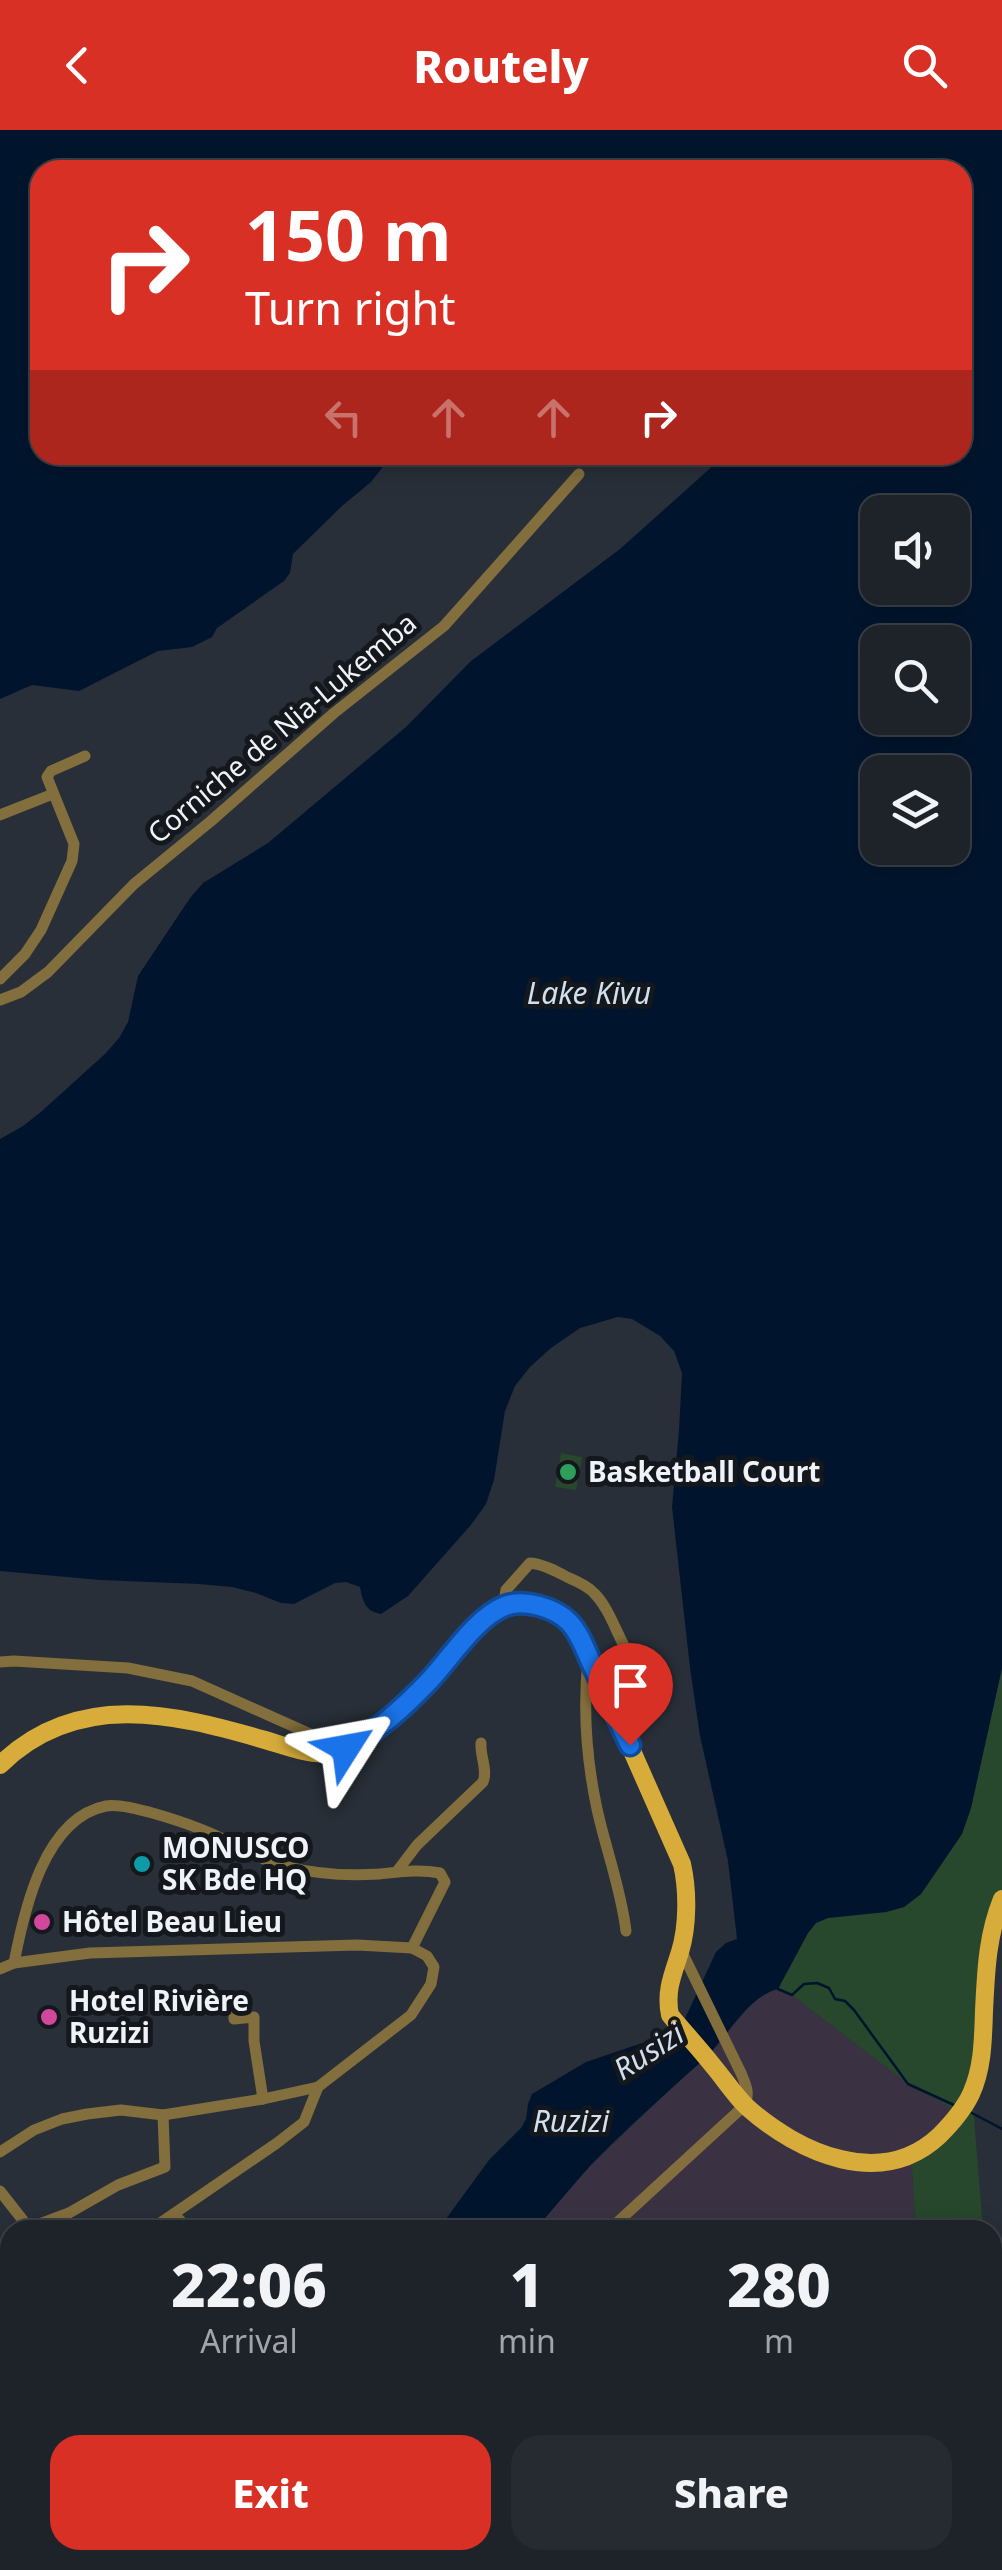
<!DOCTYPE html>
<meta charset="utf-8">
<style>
body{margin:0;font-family:"Noto Sans",sans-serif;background:#262b32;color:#f1f3f6;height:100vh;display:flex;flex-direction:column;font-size:38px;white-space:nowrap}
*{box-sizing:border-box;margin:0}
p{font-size:32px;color:#a1a4a8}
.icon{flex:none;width:55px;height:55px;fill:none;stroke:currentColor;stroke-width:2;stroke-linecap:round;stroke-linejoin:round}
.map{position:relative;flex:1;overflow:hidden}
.sheet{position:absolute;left:0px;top:2090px;width:1002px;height:350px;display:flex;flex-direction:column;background:#1e232a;border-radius:30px 30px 0 0;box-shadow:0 5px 25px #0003,0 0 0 2px #3c4047}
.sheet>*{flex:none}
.top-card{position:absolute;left:30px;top:30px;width:942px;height:305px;border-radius:30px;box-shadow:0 5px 25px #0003,0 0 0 2px #3c4047;background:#d93025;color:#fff;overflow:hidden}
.buttons{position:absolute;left:860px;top:365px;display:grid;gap:20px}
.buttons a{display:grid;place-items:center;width:110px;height:110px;border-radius:20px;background:#1e232a;box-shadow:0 5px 25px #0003,0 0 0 2px #3c4047;font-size:50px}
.pin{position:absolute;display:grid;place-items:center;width:85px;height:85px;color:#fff;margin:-102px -42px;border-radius:50% 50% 50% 0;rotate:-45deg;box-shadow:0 0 10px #0007}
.pin .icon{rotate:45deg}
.me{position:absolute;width:110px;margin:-55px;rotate:56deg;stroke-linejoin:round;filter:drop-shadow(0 0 8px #0008)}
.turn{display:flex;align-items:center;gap:35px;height:210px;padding:0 50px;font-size:45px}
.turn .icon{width:130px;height:130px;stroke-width:2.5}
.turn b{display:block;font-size:70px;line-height:85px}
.lanes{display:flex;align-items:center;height:95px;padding:0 50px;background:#0003;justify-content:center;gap:50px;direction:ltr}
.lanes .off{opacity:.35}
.eta{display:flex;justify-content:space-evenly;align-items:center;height:170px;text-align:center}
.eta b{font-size:60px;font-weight:800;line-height:70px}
.button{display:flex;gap:20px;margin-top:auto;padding:20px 50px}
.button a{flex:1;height:115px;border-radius:30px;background:#d93025;color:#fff;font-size:40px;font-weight:800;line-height:115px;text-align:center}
.button a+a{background:#262b32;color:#f1f3f6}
header{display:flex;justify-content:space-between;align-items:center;height:130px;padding:0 50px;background:#d93025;color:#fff;font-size:45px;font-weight:800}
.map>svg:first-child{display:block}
</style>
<header><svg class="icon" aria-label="back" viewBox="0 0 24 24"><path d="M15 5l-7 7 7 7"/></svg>Routely<svg class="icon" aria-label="search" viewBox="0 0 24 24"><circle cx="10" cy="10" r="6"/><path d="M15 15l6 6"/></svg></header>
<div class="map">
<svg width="1002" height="2440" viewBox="0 0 1002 2440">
<rect width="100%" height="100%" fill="#282f38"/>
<path fill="#3a3243" d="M778,1859L792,1865L908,1954L960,1982L911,2024L916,2100H859L834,2089L828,2100H535L589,2037L685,1945L704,1930L750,1876L768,1861Z"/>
<g fill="#27482c">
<path d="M561,1323L582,1327L576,1360L555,1357Z"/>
<path d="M1002,1538V1769L972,1963L983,2100H916L911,2024L959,1982L908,1954L792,1865L778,1859L808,1803L816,1793L828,1788L886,1782L904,1777L921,1764L962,1704L971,1678Z"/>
<path d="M993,2131L1002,2132V2440H799L807,2430H992Z"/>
<path d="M579,2430H701L680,2440H580Z"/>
</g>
<g fill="#00152d" fill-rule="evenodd">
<path d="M0,0H1002V1538L971,1678L962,1704L921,1764L904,1777L886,1782L828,1788L816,1793L808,1803L778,1859C745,1868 727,1909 702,1931C664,1965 626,1999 590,2036C571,2057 553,2079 535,2100H438L489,2030L521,1998L526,1989L528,1974L532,1964L586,1932L669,1904L682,1895L716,1822L726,1813L737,1809L728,1731L700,1606L690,1538L672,1377L679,1300L682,1243L674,1221L660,1206L632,1189L618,1187L580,1198L551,1218L530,1237L515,1256L505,1281L494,1350L486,1374L470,1396L408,1466L381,1484C365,1481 363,1472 360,1457L346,1452L335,1453L294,1474L281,1473L256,1463L232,1457L199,1454L100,1450L0,1441V1009L23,996L42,981L106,923L119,908L128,892L138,846L190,768L203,753L268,713L406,597L471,531L620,419L725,325H962V40H40V325H392L371,352L342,376L293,424L290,443L284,451L217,498L212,507L192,517L158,521L79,561L32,555L0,569ZM878,382H952V458H878ZM878,512H952V588H878ZM878,642H952V718H878Z"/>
<path d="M60,2430H210L208,2440H50Z"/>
</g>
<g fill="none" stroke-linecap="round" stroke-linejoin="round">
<g stroke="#00152d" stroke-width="2.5">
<path d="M778,1859L792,1865L804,1854L817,1853L829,1858L835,1869L845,1871L854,1880L908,1954L956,1976"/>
<path d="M968,1981L1002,1999"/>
</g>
<g stroke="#836e3d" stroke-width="11">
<path d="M0,685L53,664"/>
<path d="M0,849L25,824L41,800L72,731L74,714L47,647L51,641L85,626"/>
<path d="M0,870L21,862L48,842L134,754L211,691L334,583L444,496L579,344"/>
<path d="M503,1477L506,1460L530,1433C543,1434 556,1441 567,1447C576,1451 587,1455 594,1463C615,1484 620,1522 644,1544"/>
<path d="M588,1530C583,1578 587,1632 597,1679C606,1720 621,1759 626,1801"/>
<path d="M0,1532L14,1531L128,1538L192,1551L317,1607L332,1624"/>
<path d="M398,1740L417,1715L483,1652C488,1640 480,1626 481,1613"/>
<path d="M0,1839L14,1833C24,1781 44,1688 106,1676C125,1672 183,1692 203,1700C232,1711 257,1730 288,1737C317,1744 349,1746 379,1744C400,1742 419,1739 440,1743L445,1752L412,1818"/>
<path d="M211,1880L234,1878V1889L254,1887V1911L263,1969"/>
<path d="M0,2022L34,2000L62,1989L87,1984L121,1980L163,1985L263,1969L318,1957L411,1885L431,1854L434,1837L427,1826L412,1818L357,1815L90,1823L14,1833"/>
<path d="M0,2061L29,2098L69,2083L118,2055L165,2037L163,1985"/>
<path d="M174,2084L189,2100"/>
<path d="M150,2100L277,2013L304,1992L318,1957"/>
<path d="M609,2100L745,1975C750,1963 746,1955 741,1943L681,1820"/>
<path d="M992,2186L1002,2185"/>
<path d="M0,2203L10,2195"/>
<path d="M475,2430L513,2440"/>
<path d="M281,2440L292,2430"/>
<path d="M370,2440L379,2430"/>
<path d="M680,2440L701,2430"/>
</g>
<path stroke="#d7ac3b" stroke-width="18" d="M0,1635C76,1560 173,1583 265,1610C290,1617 320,1631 346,1619C389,1598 423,1558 454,1524C468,1507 482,1485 503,1477C528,1466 562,1481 576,1502L617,1587L682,1734C688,1760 688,1796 680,1822C673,1844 665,1861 670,1885C684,1902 700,1919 714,1937C725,1950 735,1966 748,1978C799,2023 881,2060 939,2006C951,1994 964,1979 971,1964C983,1938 983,1909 984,1881C986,1842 987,1806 1002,1769"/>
</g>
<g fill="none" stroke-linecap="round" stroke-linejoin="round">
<g stroke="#114b97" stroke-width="25">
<path id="route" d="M346,1618C378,1601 404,1577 429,1551C450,1529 476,1487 505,1476C524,1469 554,1477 569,1492C579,1502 585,1519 591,1532C604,1560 617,1587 630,1615"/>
</g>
<use href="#route" stroke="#1a73e8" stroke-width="18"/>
</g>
<circle fill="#2e9e5b" stroke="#14171b" stroke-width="4" cx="568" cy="1342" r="10"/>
<circle fill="#0f9aa8" stroke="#14171b" stroke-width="4" cx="142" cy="1734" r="10"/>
<g fill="#d1479c" stroke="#14171b" stroke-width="4">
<circle cx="42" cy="1792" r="10"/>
<circle cx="49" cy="1887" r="10"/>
</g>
<g text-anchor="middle" stroke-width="10" stroke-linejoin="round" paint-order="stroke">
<g font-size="28" fill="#eef3f9" stroke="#14171b">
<text transform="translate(282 598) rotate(-40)" y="10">Corniche de Nia-Lukemba</text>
</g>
<g font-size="28" font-weight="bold" fill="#eef3f9" stroke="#14171b" text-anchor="start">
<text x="588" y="1352">Basketball Court</text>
<text x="162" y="1728">MONUSCO<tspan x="162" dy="32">SK Bde HQ</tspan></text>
<text x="62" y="1802">Hôtel Beau Lieu</text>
<text x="69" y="1881">Hotel Rivière<tspan x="69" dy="32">Ruzizi</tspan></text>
</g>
<g font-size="30" font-style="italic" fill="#d1e0ef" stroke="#14171b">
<text x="589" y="874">Lake Kivu</text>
<text transform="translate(649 1922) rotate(-33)" y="10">Rusizi</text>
<text x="571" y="2002">Ruzizi</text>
</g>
</g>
</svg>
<div class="buttons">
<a><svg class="icon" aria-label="sound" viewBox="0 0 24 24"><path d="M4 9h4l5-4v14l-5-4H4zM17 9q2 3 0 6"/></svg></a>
<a><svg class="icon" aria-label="search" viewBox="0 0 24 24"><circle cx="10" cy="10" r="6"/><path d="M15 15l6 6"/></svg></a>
<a><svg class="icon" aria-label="layers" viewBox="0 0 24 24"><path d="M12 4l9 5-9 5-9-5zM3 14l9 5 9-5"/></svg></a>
</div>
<div class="pin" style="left:630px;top:1615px;background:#d93025"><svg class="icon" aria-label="arrive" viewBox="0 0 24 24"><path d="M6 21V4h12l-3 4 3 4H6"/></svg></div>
<svg class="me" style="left:346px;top:1618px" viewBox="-20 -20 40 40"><path d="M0-17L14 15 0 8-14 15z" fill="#1a73e8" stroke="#fff" stroke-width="4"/></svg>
<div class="top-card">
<div class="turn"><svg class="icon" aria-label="right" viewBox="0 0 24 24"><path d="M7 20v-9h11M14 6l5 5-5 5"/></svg><div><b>150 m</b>Turn right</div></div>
<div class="lanes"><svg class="icon off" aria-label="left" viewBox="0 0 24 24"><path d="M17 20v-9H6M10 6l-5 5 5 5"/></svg><svg class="icon off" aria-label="ahead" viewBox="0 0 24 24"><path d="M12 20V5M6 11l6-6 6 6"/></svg><svg class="icon off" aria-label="ahead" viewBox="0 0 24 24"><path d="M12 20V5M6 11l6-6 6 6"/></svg><svg class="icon" aria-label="right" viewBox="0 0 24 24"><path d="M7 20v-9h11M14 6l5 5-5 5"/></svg></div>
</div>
<section class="sheet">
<div class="eta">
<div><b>22:06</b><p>Arrival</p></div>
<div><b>1</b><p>min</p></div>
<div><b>280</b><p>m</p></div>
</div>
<div class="button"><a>Exit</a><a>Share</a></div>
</section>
</div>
